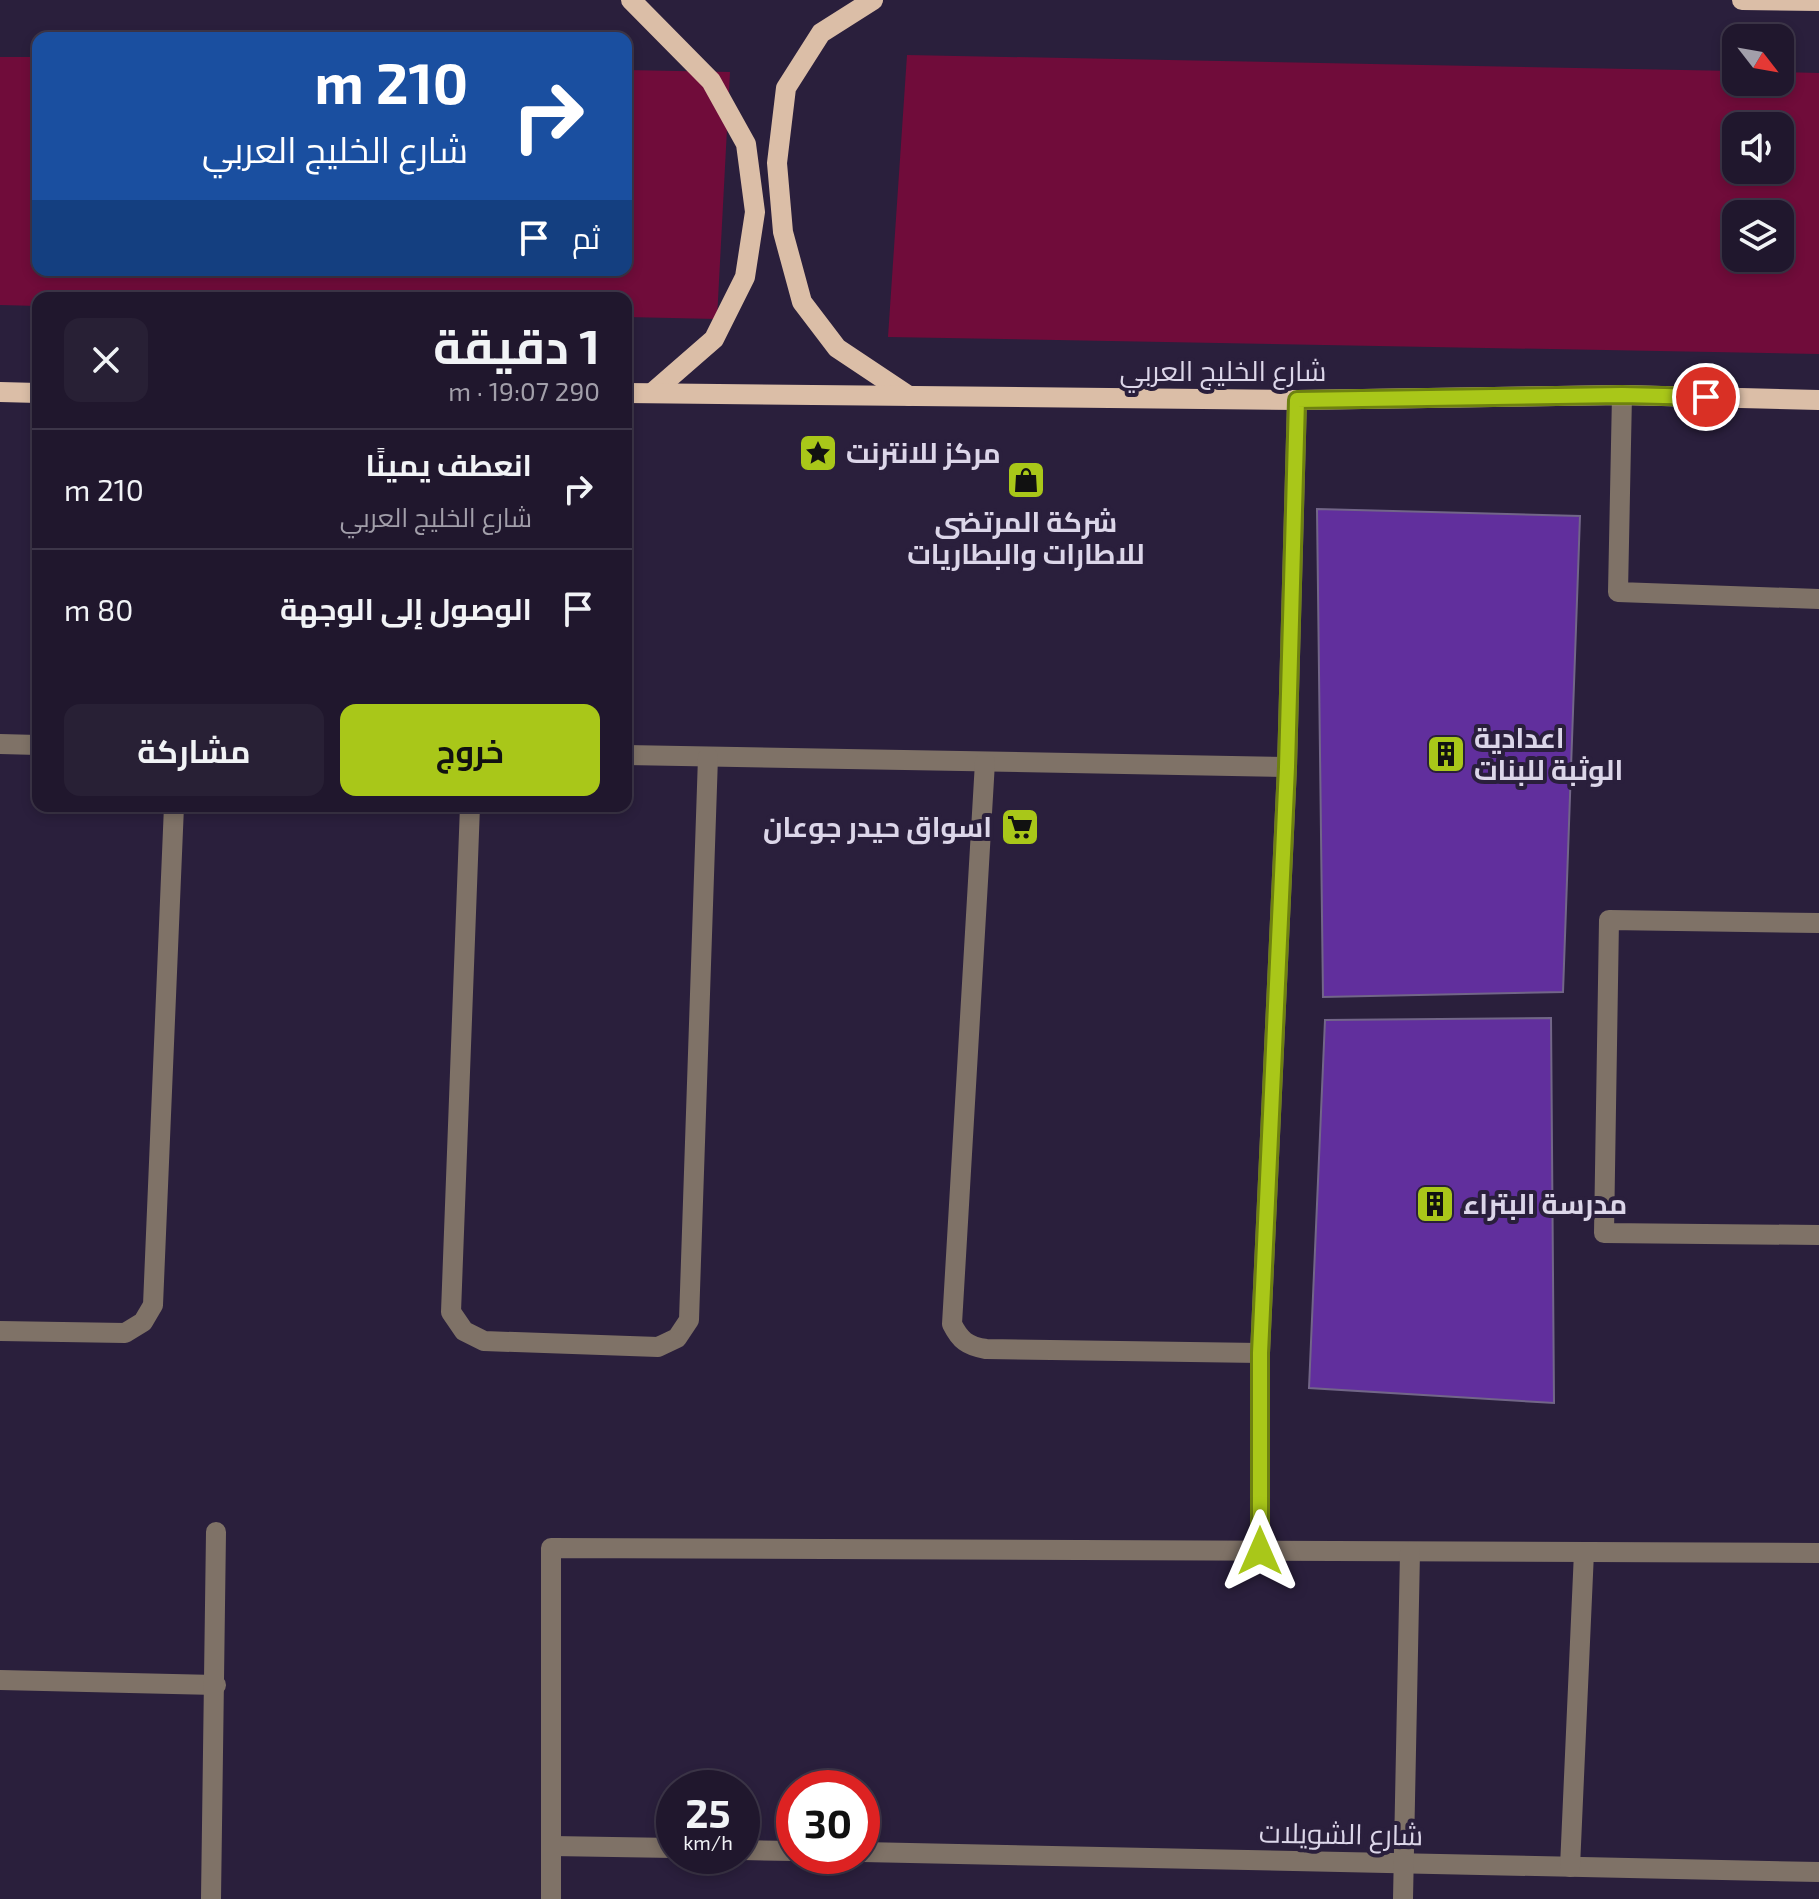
<!DOCTYPE html>
<html lang="ar">
<meta charset="utf-8">
<style>
body{margin:0;font-family:"Exo 2",Cairo,sans-serif;background:#282035;color:#f1f3f6;direction:rtl;height:100vh;display:flex;flex-direction:column;font-size:30px;white-space:nowrap}
*{box-sizing:border-box;margin:0}
p{font-size:26px;color:#a29faa}
.icon{flex:none;width:44px;height:44px;fill:none;stroke:currentColor;stroke-width:2;stroke-linecap:round;stroke-linejoin:round}
.map{position:relative;flex:1;overflow:hidden;direction:ltr}
.drawer{position:absolute;left:32px;top:292px;width:600px;height:520px;display:flex;flex-direction:column;background:#20172d;border-radius:16px;box-shadow:0 4px 12px #0003,0 0 0 2px #3d3649;direction:rtl}
.drawer>*{flex:none}
.top-card{position:absolute;left:32px;top:32px;width:600px;height:244px;border-radius:16px;box-shadow:0 4px 12px #0003,0 0 0 2px #3d3649;direction:rtl;background:#1a4fa0;color:#fff;overflow:hidden}
.needle{width:52px;rotate:121deg}
.buttons{position:absolute;left:1722px;top:24px;display:grid;gap:16px}
.buttons a{display:grid;place-items:center;width:72px;height:72px;border-radius:16px;background:#20172d;box-shadow:0 4px 12px #0003,0 0 0 2px #3d3649;font-size:40px}
.speed{position:absolute;left:656px;top:1770px;display:flex;gap:16px;font-size:40px;font-weight:700;text-align:center}
.speed>*{display:grid;place-content:center;width:104px;height:104px;border-radius:50%;background:#20172d;box-shadow:0 4px 12px #0003,0 0 0 2px #3d3649;line-height:1}
.speed small{font-size:20px;font-weight:400}
.speed .limit{border:12px solid #d22;background:#fff;color:#111}
.pin{position:absolute;display:grid;place-items:center;width:68px;height:68px;color:#fff;margin:-34px;border:4px solid #fff;border-radius:50%;box-shadow:0 2px 8px #0007}
.me{position:absolute;width:88px;margin:-44px;rotate:0deg;stroke-linejoin:round;filter:drop-shadow(0 0 6px #0008)}
.turn{display:flex;align-items:center;gap:28px;height:168px;padding:0 32px;font-size:36px}
.turn .icon{width:104px;height:104px;stroke-width:2.5}
.turn b{display:block;font-size:56px;line-height:68px}
.then{display:flex;align-items:center;height:76px;padding:0 32px;background:#0003;gap:16px;font-size:30px}
.round{display:grid;place-items:center;flex:none;width:84px;height:84px;border-radius:16px;background:#282035}
.overview{display:flex;align-items:center;justify-content:space-between;height:136px;padding:0 32px}
h1{font-size:48px;font-weight:700;line-height:60px}
.button{display:flex;gap:16px;margin-top:auto;padding:16px 32px}
.button a{flex:1;height:92px;border-radius:16px;background:#a9c719;color:#111;font-size:32px;font-weight:700;line-height:92px;text-align:center}
.button a+a{background:#282035;color:#f1f3f6}
ul{padding:0;list-style:none}
li{display:flex;align-items:center;gap:24px;height:120px;padding:0 32px;border-top:2px solid #3d3649}
li div{flex:1}
li b{display:block;font-size:30px}
li em{font-style:normal}
.map>svg:first-child{display:block}
</style>
<div class="map">
<svg width="1819" height="1899" viewBox="0 0 1819 1899">
<rect width="100%" height="100%" fill="#2a1f3c"/>
<g fill="#700c3a" fill-rule="evenodd">
<path d="M907,55L1736,71V82H1780V72L1819,73V354L888,337ZM1736,126H1780V170H1736ZM1736,214H1780V258H1736Z"/>
<path d="M0,57H38V270H626V70L730,72L717,319L626,317V298H38V306L0,305Z"/>
</g>
<g fill="#612f9d" stroke="#726688" stroke-width="2">
<path d="M1317,509L1580,516L1563,992L1323,997Z"/>
<path d="M1551,1018L1554,1403L1309,1388L1325,1020Z"/>
</g>
<g fill="none" stroke-linecap="round" stroke-linejoin="round">
<g stroke="#7f7267" stroke-width="20">
<path d="M1622,395L1618,592L1819,599"/>
<path d="M0,744L38,745"/>
<path d="M626,755L1287,767"/>
<path d="M985,762L952,1324C960,1340 967,1346 986,1349L1260,1353"/>
<path d="M470,806L451,1312L464,1331L484,1341L658,1347L677,1338L689,1320L708,757"/>
<path d="M1819,923L1609,920L1604,1233L1819,1235"/>
<path d="M0,1331L125,1333L143,1322L153,1305L174,806"/>
<path d="M1260,1551V1353L1287,767L1297,400"/>
<path d="M0,1680L216,1685"/>
<path d="M552,1846L674,1848"/>
<path d="M742,1850L794,1851"/>
<path d="M862,1852L1819,1872"/>
<path d="M1570,1867L1584,1552"/>
<path d="M211,1899L216,1532"/>
<path d="M551,1899V1548L1819,1553"/>
<path d="M1403,1899L1410,1552"/>
</g>
<g stroke="#dbbea7" stroke-width="20">
<path d="M631,0L711,81L746,144L755,212L745,277L714,339L652,393"/>
<path d="M873,0L821,33L786,88L777,163L783,232L802,302L837,348L909,396"/>
<path d="M1742,0L1819,1"/>
<path d="M0,392L38,393"/>
<path d="M626,393L1297,400L1622,395L1819,400"/>
</g>
</g>
<g fill="none" stroke-linecap="round" stroke-linejoin="round">
<g stroke="#6e8110" stroke-width="20">
<path id="route" d="M1260,1551V1353L1287,767L1297,400L1622,395L1706,397"/>
</g>
<use href="#route" stroke="#a9c719" stroke-width="14"/>
</g>
<defs>
<g id="sight-square" transform="scale(2)"><rect x="-9" y="-9" width="18" height="18" rx="4" fill="#a9c719" stroke="#2a1f3c"/><path d="M0-6L1.8-2.2L6-1.7L2.9 1.2L3.7 5.4L0 3.3L-3.7 5.4L-2.9 1.2L-6-1.7L-1.8-2.2Z" fill="#111"/></g>
<g id="shop-square" transform="scale(2)"><rect x="-9" y="-9" width="18" height="18" rx="4" fill="#a9c719" stroke="#2a1f3c"/><path d="M-5-2.5h2.3a2.7 3.5 0 0 1 5.4 0H5L5.5 6h-11ZM-1.5-2.5h3a1.5 2.3 0 0 0-3 0Z" fill="#111"/></g>
<g id="building-square" transform="scale(2)"><rect x="-9" y="-9" width="18" height="18" rx="4" fill="#a9c719" stroke="#2a1f3c"/><path d="M-4-6H4V6H1V3H-1V6H-4ZM-2.5-4.3h1.7v1.8h-1.7ZM.8-4.3h1.7v1.8H.8ZM-2.5-1h1.7V.8h-1.7ZM.8-1h1.7V.8H.8Z" fill="#111"/></g>
<g id="supermarket-square" transform="scale(2)"><rect x="-9" y="-9" width="18" height="18" rx="4" fill="#a9c719" stroke="#2a1f3c"/><path d="M-6-5.5h2.5l.6 2H6L4.5 2H-2.5L-4.4-4H-6ZM-1.5 3.2a1.3 1.3 0 1 0 .1 0ZM3 3.2a1.3 1.3 0 1 0 .1 0Z" fill="#111"/></g>
</defs>
<g fill-rule="evenodd">
<use href="#sight-square" x="818" y="453"/>
<use href="#shop-square" x="1026" y="480"/>
<use href="#building-square" x="1446" y="754"/>
<use href="#supermarket-square" x="1020" y="827"/>
<use href="#building-square" x="1435" y="1204"/>
</g>
<g text-anchor="middle" stroke-width="8" stroke-linejoin="round" paint-order="stroke">
<g font-size="28" fill="#dcd6e9" stroke="#2a1f3c">
<text x="1223" y="381">شارع الخليج العربي</text>
<text transform="translate(1341 1834) rotate(1)" y="10">شارع الشويلات</text>
</g>
<g font-size="28" font-weight="bold" fill="#dcd6e9" stroke="#2a1f3c" text-anchor="start">
<text x="846" y="463">مركز للانترنت</text>
<text x="1026" y="532" text-anchor="middle">شركة المرتضى<tspan x="1026" dy="32">للاطارات والبطاريات</tspan></text>
<text x="1474" y="748">اعدادية<tspan x="1474" dy="32">الوثبة للبنات</tspan></text>
<text x="992" y="837" text-anchor="end">اسواق حيدر جوعان</text>
<text x="1463" y="1214">مدرسة البتراء</text>
</g>
</g>
</svg>
<div class="buttons">
<a><svg class="needle" viewBox="-14 -14 28 28"><path d="M0-13l5 13h-10z" fill="#e53935"/><path d="M0 13l5-13h-10z" fill="#a29faa"/></svg></a>
<a><svg class="icon" aria-label="sound" viewBox="0 0 24 24"><path d="M4 9h4l5-4v14l-5-4H4zM17 9q2 3 0 6"/></svg></a>
<a><svg class="icon" aria-label="layers" viewBox="0 0 24 24"><path d="M12 4l9 5-9 5-9-5zM3 14l9 5 9-5"/></svg></a>
</div>
<div class="speed"><div>25<small>km/h</small></div><div class="limit">30</div></div>
<div class="pin" style="left:1706px;top:397px;background:#d93025"><svg class="icon" aria-label="arrive" viewBox="0 0 24 24"><path d="M6 21V4h12l-3 4 3 4H6"/></svg></div>
<svg class="me" style="left:1260px;top:1551px" viewBox="-20 -20 40 40"><path d="M0-17L14 15 0 8-14 15z" fill="#a9c719" stroke="#fff" stroke-width="4"/></svg>
<div class="top-card">
<div class="turn"><svg class="icon" aria-label="right" viewBox="0 0 24 24"><path d="M7 20v-9h11M14 6l5 5-5 5"/></svg><div><b>210 m</b>شارع الخليج العربي</div></div>
<div class="then">ثم<svg class="icon" aria-label="arrive" viewBox="0 0 24 24"><path d="M6 21V4h12l-3 4 3 4H6"/></svg></div>
</div>
<section class="drawer">
<div class="overview"><div><h1>1 دقيقة</h1><p>290 m · 19:07</p></div><a class="round"><svg class="icon" aria-label="close" viewBox="0 0 24 24"><path d="M6 6l12 12M18 6L6 18"/></svg></a></div>
<ul>
<li><svg class="icon" aria-label="right" viewBox="0 0 24 24"><path d="M7 20v-9h11M14 6l5 5-5 5"/></svg><div><b>انعطف يمينًا</b><p>شارع الخليج العربي</p></div><em>210 m</em></li>
<li><svg class="icon" aria-label="arrive" viewBox="0 0 24 24"><path d="M6 21V4h12l-3 4 3 4H6"/></svg><div><b>الوصول إلى الوجهة</b></div><em>80 m</em></li>
</ul>
<div class="button"><a>خروج</a><a>مشاركة</a></div>
</section>
</div>
